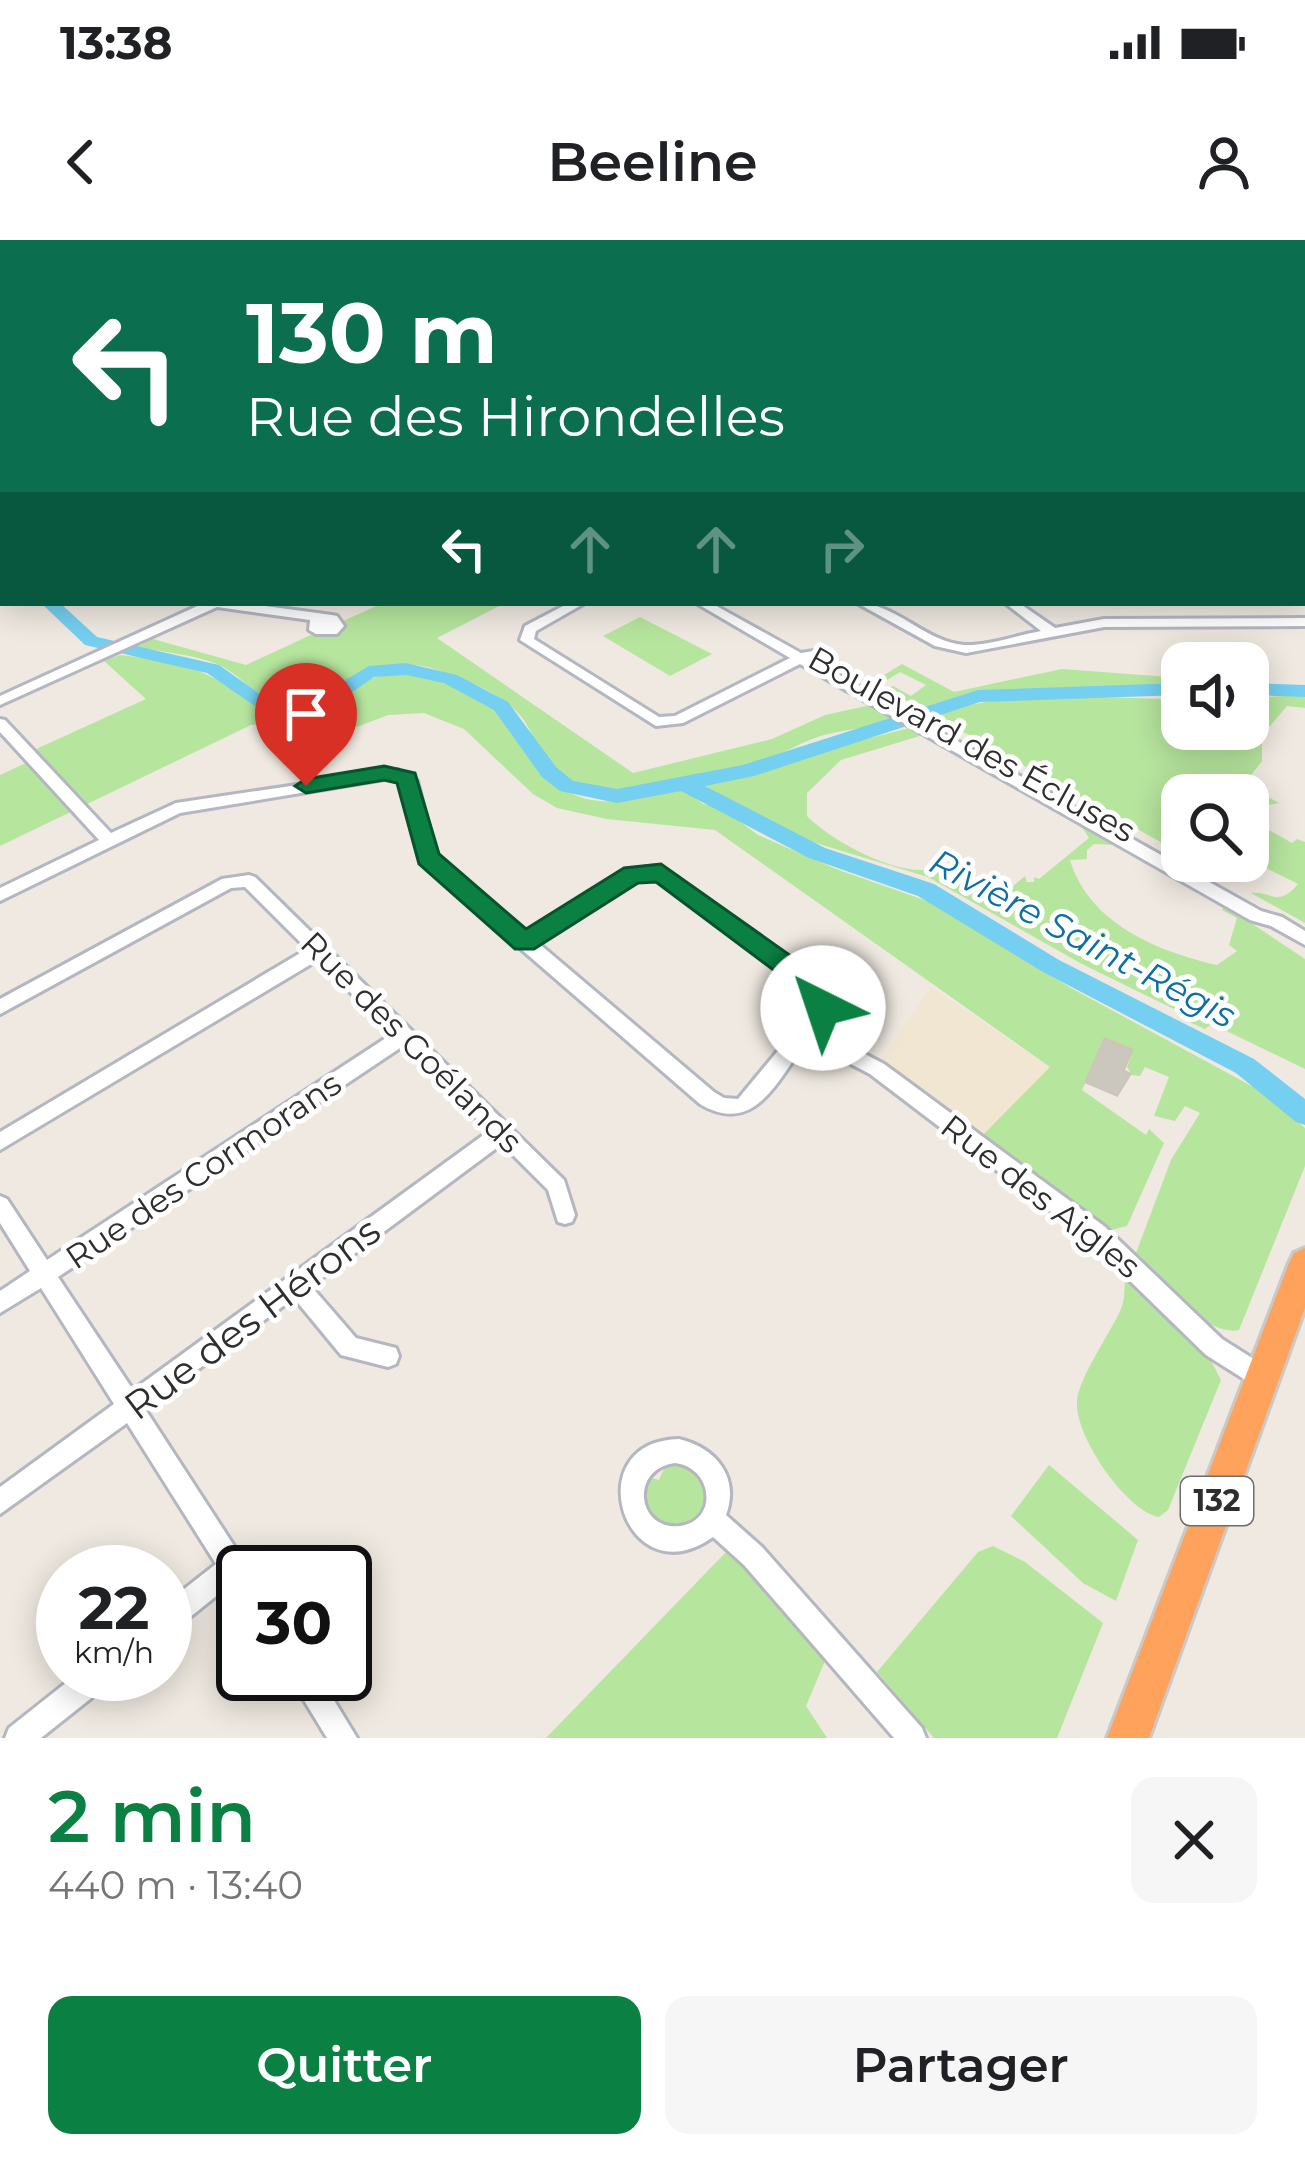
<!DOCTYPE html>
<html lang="fr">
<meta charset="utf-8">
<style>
body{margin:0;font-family:Montserrat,sans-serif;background:#f6f6f6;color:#202124;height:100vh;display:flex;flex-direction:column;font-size:45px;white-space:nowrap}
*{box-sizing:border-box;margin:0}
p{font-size:39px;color:#757577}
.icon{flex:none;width:66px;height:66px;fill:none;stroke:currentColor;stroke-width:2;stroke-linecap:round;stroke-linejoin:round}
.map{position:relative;height:1498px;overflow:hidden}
.details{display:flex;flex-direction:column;background:#fff;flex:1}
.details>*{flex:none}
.hud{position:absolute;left:0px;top:0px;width:1305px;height:366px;box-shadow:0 6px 30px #0003;background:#0b6e4f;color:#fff;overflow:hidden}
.buttons{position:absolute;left:1161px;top:402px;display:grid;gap:24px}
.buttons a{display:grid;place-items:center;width:108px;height:108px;border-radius:24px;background:#fff;box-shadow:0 6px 30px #0003;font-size:60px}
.speed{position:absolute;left:36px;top:1305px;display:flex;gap:24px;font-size:60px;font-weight:700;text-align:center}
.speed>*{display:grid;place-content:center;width:156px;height:156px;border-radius:50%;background:#fff;box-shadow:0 6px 30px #0003;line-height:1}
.speed small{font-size:30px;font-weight:400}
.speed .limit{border:6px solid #111;border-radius:18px;background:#fff;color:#111}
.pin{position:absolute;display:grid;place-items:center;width:102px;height:102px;color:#fff;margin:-123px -51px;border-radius:50% 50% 50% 0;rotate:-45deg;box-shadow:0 0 12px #0007}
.pin .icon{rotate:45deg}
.me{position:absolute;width:132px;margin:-66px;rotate:319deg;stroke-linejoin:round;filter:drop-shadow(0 0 9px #0008)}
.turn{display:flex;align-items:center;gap:42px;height:252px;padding:0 48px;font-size:54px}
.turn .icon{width:156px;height:156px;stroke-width:2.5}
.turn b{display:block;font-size:84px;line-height:102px}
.lanes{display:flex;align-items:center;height:114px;padding:0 48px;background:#0003;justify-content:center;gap:60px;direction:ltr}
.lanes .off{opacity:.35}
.round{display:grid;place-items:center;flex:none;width:126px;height:126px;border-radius:24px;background:#f6f6f6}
.summary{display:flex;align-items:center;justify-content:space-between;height:204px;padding:0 48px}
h1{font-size:72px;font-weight:600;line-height:90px;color:#0b8043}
.action{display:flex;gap:24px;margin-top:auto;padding:24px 48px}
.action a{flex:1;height:138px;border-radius:24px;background:#0b8043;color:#fff;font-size:48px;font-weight:600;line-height:138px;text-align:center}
.action a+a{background:#f6f6f6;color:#202124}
.status{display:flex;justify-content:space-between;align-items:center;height:84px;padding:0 60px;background:#fff;direction:ltr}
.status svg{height:33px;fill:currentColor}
header{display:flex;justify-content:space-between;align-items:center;height:156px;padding:0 48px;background:#fff;font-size:54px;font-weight:600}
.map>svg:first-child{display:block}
</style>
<div class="status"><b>13:38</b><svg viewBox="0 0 49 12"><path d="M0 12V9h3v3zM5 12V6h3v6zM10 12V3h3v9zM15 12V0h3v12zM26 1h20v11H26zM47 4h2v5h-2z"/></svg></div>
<header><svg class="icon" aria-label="back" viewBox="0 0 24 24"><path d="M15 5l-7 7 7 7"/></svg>Beeline<svg class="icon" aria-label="person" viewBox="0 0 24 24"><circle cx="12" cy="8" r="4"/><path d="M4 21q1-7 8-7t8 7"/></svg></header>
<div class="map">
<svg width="1305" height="1498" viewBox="0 0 1305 1498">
<rect width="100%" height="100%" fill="#efe9e1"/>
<path fill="#f0e6d1" d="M931,747L1051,828L982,896L881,820Z"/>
<g fill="#b6e59e">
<path d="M383,363H505L437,398L633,533L772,499L825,475L871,465L895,480C871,488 848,489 824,495C798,502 774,520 748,528C739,530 731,527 722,529C676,541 604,569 562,537C543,524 534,494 523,479C504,453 456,435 427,427C369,412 333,467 279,461C256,459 239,433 217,424C191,414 163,412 136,407L153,399L246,425L313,394L337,393L343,381Z"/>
<path d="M640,377L712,414L670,436L603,396Z"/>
<path d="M120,415C148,418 176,421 201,432C238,447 257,476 301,472C356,466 354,423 419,437C430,439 444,438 455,443C469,451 497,466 508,479C541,521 552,566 619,561C640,559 662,553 683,549L703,564L720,567L758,595L836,629L930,662L1071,748L1268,855L1305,888V926L1239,1090C1209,1098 1148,1038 1136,1013L1171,920L1200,873L1185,866L1175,881L1154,876L1169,837L1145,827L1140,836L1132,835L1127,827L1133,811L1106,799L1082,850L1146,895L1149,889L1164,903L1127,986L1108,991L982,896L1050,827L715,590L607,579L557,568L533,554L464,489L424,473L388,475L336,495L290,481L251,485L0,606V535L39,517L34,510L146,459L104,421Z"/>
<path d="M902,424L954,452L1062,429L1182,438V450H1032L923,469L885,449L893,446L911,456L926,445L900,432L879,445L873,442Z"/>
<path d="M1305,455V468L1287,466L1258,500L1262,503V521L1248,539L1251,548L1279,563L1248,569V555H1182V614L933,475C1014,447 1099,459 1182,459V489H1248V458Z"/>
<path d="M909,488L923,495L841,520L807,553V576C831,601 913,648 946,623L1000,657L1025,636L1027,642H1034V637L1039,639L1089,598L1080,584L1117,605L1094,604L1087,610V619L1070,620C1089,683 1156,711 1217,725L1237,711L1229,705L1237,678L1222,670L1224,665L1305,719V829L1212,784L1205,789L1178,777V771L1082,724L928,637L786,594L699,542Z"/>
<path d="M1248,578L1292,603L1297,599L1305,602V683L1251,653C1272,651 1278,668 1298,644L1248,619Z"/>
<path d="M1127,1033L1208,1115L1221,1140L1168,1270L1159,1277C1126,1271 1074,1195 1077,1161C1079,1137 1110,1094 1121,1069C1126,1057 1123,1046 1127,1033Z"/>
<path d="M678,1222L703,1238C708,1262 705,1280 679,1288C649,1285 641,1263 648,1237L659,1240L666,1224Z"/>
<path d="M1049,1225L1138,1300L1116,1361L1083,1343L1011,1276Z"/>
<path d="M993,1306L1025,1322L1103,1383L1057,1498H934L877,1432L978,1312Z"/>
<path d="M728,1310L825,1421L806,1466L827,1498H546Z"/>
</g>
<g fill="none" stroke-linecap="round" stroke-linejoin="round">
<path stroke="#75cff0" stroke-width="3" d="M1244,3L1262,0"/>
<g fill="#75cff0" fill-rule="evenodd">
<path d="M0,316L3,317V328L0,327Z"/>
<path d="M41,363H60L97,397L219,425L264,457L279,460H299L337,445L369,426L406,423L457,435L508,462L556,527L573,541L617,549L743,525L978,450L1182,443V455L980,462L754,536L705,546L825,608L934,644L1059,720L1254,819L1305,859V885L1296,882L1236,833L1043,732L918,656L809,618L681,551L617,563L560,551L542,537L494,470L444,443L406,435L374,437L351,453L308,470L279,472L258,468L207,433L85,405Z"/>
<path d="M1248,443L1305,445V457L1248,455Z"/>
</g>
</g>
<path fill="#cbc7bf" stroke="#cbc5ba" stroke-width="3" d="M1105,799L1132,810L1123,831L1130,834L1117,855L1086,842Z"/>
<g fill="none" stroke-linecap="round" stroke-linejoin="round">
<g stroke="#b4b7c1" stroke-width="6">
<g id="minor">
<path d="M237,0H245L244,3H236Z"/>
<path d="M3,34V40L0,41V35Z"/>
<path d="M0,57L3,58V65L0,64Z"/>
<rect x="0" y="148" width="3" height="6"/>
<path d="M1302,173L1305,174V182L1302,183Z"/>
<path d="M3,181V188L0,189V182Z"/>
<path d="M1302,200L1305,201V208L1302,207Z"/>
<rect x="1302" y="252" width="3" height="8"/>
<rect x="0" y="254" width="3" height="9"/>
<rect x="0" y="277" width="3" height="8"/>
<path d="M1302,304L1305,305V313L1302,312Z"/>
<path d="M204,363H243L332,375L337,376L344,386L337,394H316L309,390L310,380L217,367L0,465V456Z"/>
<path d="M569,363H585L536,391L534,399L659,477L675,476L790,418L696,363H711L801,413L814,411L816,414L811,419L1261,671L1282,677L1305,691V705L1271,686L1250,680L800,424L683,483L656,486L520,400L525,386Z"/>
<path d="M857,363C896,363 925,402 964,405C988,406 1018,395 1041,391L1005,363H1019L1055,388L1104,379L1305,378V386L1104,387L966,413L935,406Z"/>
<path d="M0,479L5,480L111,593L176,563L398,530L417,541L437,619L525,693L627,630L657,626L819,740L831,756L832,768L817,789L884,824L1104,986L1222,1099L1271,1130L1275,1138L1271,1146L1263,1149L1255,1146L1206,1115L1088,1000L870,834L807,801C778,839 755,897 700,864L424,625L402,544L391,538L180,573L0,661V648L99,600L0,492ZM654,638L807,750L813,758L814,767L738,859L724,858L714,852L537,702L637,639Z"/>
<path d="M249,635L255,637L564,940L575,975L572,982L565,984L558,982L548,950L502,904L311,1046L356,1098L396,1108L399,1116L396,1124L388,1127L341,1115L294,1058L145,1169L251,1332H243V1356L234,1352L230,1345L174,1390L165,1394V1364L216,1324L127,1183L0,1274V1247L114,1164L41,1048L0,1073V1051L30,1031L0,983V956L7,959L47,1020L392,794L318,720L0,910V892L307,709L245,647L231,648L0,774V759L222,639ZM403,806L489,891L133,1150L58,1037Z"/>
<path d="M679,1199C716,1208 740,1237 726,1275L762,1307L922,1488L926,1498H894L744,1325L713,1297C625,1360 575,1201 679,1199ZM675,1223C714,1228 718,1281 680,1286C637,1291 629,1229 675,1223Z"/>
<path d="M77,1434H113L109,1444L41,1498H5L9,1488Z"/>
<path d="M288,1434H318L357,1498H327Z"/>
</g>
</g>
<g stroke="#c9c9c9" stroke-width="6">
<path id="highway" d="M1305,1008V1068L1149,1498H1107L1289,1023L1294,1013Z"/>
</g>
<use href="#minor" fill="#fff" fill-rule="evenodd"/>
<use href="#highway" fill="#ffa35c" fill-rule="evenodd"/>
</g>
<path fill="#0b8043" stroke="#07532c" stroke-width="3" d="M384,526L415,533L439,614L526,689L624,628L661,624L822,738L836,755L833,775H813L803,752L656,642L638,643L534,709H515L419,624L397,543L384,540L306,553L295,546L306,539Z"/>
<g text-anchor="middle" stroke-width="10" stroke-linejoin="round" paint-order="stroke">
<rect fill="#fff" stroke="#6d6d6d" stroke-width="3" x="1181" y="1237" width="72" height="48" rx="9"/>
<g font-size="30" font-weight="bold" fill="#2e2e2e">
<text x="1217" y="1271">132</text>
</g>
<g font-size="33" fill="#2e2e2e" stroke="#fff">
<text transform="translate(972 504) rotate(29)" y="12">Boulevard des Écluses</text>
<text transform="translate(412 802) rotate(45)" y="12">Rue des Goélands</text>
<text transform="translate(203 930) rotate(-34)" y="12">Rue des Cormorans</text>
<text transform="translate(1041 956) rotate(38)" y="12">Rue des Aigles</text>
</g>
<g font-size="36" font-style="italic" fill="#0d6fa3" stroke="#fff">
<text transform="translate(1083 698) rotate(28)" y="13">Rivière Saint-Régis</text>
</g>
<g font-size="39" fill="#2e2e2e" stroke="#fff">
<text transform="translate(252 1078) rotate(-37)" y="14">Rue des Hérons</text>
</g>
</g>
</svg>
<div class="buttons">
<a><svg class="icon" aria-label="sound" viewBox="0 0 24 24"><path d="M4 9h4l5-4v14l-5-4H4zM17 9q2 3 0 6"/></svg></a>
<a><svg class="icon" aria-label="search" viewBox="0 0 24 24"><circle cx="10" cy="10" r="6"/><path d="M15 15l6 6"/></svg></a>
</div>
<div class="speed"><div>22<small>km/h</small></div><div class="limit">30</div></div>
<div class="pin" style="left:306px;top:546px;background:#d93025"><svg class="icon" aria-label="arrive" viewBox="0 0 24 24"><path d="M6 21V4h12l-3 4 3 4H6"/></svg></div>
<svg class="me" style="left:823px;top:768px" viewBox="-20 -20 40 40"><circle r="19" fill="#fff"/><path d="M0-13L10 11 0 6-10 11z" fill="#0b8043"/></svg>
<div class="hud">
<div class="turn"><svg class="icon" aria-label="left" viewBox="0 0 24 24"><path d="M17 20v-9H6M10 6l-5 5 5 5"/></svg><div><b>130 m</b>Rue des Hirondelles</div></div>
<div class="lanes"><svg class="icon" aria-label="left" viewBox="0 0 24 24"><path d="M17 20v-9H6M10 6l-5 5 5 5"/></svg><svg class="icon off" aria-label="ahead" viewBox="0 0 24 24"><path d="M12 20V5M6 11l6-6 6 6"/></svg><svg class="icon off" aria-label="ahead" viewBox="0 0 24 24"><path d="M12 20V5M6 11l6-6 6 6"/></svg><svg class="icon off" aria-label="right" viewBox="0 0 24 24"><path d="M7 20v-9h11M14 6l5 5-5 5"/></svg></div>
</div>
</div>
<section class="details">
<div class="summary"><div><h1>2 min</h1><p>440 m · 13:40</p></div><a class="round"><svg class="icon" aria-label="close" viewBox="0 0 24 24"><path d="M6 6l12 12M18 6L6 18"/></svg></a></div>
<div class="action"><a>Quitter</a><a>Partager</a></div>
</section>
